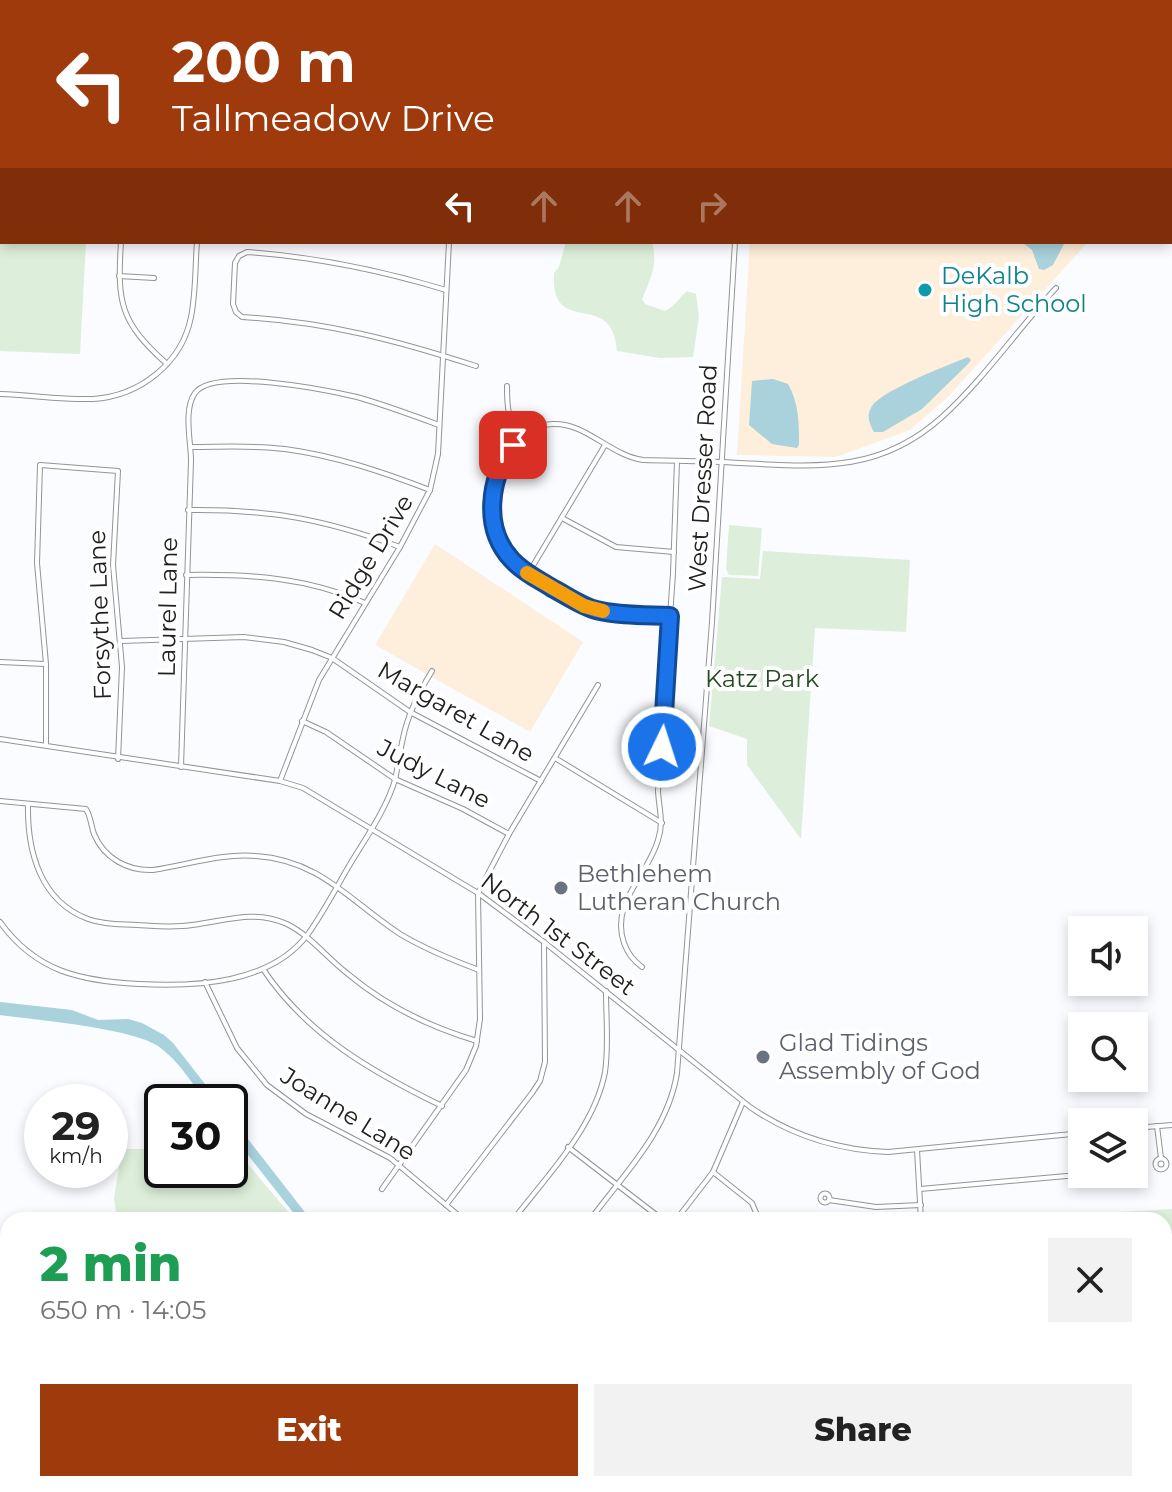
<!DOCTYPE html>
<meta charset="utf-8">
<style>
body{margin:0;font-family:Montserrat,sans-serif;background:#f2f2f2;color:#222;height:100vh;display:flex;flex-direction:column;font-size:30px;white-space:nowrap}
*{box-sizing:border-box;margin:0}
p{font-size:26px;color:#767676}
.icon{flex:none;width:44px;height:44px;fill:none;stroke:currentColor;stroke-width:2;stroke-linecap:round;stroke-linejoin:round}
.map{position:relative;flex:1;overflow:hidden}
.sheet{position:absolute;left:0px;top:1212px;width:1172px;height:280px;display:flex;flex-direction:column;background:#fff;border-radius:24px 24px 0 0;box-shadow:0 4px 12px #0003}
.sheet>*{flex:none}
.top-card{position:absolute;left:0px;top:0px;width:1172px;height:244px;box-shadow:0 4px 12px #0003;background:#9f3a0c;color:#fff;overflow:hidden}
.buttons{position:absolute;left:1068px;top:916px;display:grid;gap:16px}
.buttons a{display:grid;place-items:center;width:80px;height:80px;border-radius:0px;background:#fff;box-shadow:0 4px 12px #0003;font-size:40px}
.speed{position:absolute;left:24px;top:1084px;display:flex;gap:16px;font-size:40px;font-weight:700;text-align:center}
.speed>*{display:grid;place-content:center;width:104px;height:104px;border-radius:50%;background:#fff;box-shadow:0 4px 12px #0003;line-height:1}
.speed small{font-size:20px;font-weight:400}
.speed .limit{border:4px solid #111;border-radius:12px;background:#fff;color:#111}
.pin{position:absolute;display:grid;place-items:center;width:68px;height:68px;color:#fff;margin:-34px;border-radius:16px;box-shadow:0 4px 12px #0006}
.me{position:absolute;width:88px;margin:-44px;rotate:4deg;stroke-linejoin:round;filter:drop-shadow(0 0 6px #0008)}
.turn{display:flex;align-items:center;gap:28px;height:168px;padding:0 40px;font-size:36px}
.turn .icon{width:104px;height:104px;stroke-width:2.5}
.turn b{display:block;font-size:56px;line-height:68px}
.lanes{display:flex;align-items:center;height:76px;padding:0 40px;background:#0003;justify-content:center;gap:40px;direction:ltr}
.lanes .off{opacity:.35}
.round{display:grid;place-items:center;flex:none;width:84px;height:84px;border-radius:0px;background:#f2f2f2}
.overview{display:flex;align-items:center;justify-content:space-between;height:136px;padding:0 40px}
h1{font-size:48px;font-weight:800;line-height:60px;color:#1e9e55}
.button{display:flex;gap:16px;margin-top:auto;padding:16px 40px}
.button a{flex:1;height:92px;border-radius:0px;background:#9f3a0c;color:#fff;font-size:32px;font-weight:800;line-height:92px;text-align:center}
.button a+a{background:#f2f2f2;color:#222}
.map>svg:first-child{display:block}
</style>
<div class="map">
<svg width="1172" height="1492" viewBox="0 0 1172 1492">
<rect width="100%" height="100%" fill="#fafcff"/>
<g fill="#feefdc">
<path d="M750,242H1088L949,396L910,430L836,457L737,455Z"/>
<path d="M435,544L583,642L530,732L375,645Z"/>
</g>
<g fill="#ddefdb">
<path d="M0,14L2,242H86L80,354L0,351Z"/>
<path d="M566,242H652C658,265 651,278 642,299L645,304L665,311C674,307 679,298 687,291L696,294L699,317L693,357L660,358L617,351C613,287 550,340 554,273L559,267Z"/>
<path d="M729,525L762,528L758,576L729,575L726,569Z"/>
<path d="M763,551L910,560L906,632L815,628L801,839L747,765V739L709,726L722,577L760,579Z"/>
<path d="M230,1143L295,1220H117L114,1198L122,1149H162V1170H230Z"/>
<path d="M1172,1209V1287L1164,1294V1220H987Z"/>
<path d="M87,1484H745L744,1492H95Z"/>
<path d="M876,1484H1104L1102,1492H871Z"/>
</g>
<g fill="#a9d2dc">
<path d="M1022,242H1065L1053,265L1044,270L1039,269L1032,250Z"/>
<path d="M968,357L971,360L969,363L922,409L883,432H874C870,425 866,416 871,408C879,391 949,365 968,357Z"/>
<path d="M773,379L788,384C799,403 799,423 799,445L797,448L772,444L749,425L752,381Z"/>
<path d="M0,1002L72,1010L98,1020L128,1019L142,1023L164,1035L173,1043L219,1102H206C192,1083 178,1060 158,1046C131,1028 36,1020 0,1015Z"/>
<path d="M230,1116L311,1220H299L230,1132Z"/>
</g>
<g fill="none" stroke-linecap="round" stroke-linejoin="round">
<g stroke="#a9d2dc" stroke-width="2">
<path d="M77,2H82"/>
<path d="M0,36H2"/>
</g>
<g stroke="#929497" stroke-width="6">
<g id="minor">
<path d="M210,2V0"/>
<path d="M463,2V0"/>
<path d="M749,2V0"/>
<path d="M121,242C117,303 120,322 167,364"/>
<path d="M119,276L154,278"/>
<path d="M446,290C380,270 316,257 247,252L239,256L235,263L233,304L236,312L242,317C327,322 395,340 476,366"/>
<path d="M507,386C507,405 507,420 521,435"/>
<path d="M0,394C31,395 62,400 93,399C140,396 182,363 191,317C196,292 195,267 197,242"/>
<path d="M191,447C223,447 254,445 285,449C336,456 383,472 430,490"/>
<path d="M188,510C269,509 324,519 400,547"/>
<path d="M562,518L616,547L674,552"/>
<path d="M528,574L605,445"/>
<path d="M186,575C248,574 307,577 365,603"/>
<path d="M670,616C646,615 620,616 597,610C577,605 527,575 512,560C476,522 491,426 553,424C587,423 609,455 643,460C675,461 708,461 740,463C818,467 880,473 942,417C984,379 1017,330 1056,288"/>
<path d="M121,641L244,637L284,642L312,650L332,658L410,712L541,781"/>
<path d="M0,662L45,664"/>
<path d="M302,721L326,732L395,779L463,809L509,834"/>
<path d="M662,735L703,738"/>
<path d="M0,739L280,781L303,788L478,893L544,942L750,1107C792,1136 837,1150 888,1152L1082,1133"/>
<path d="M46,745V664L37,563L40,465L118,471L113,565L122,667L118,759"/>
<path d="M555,758L662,823"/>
<path d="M181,767L191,461C191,441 183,410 195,393C213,367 327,390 357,397C385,405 412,415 439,425"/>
<path d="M280,781L319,680L400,547L430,490L438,454L449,242"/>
<path d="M0,801L86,809C91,817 91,826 94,834C104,858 127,871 153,870C187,865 222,853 256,856C320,860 351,902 400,934C425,949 452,960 479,970"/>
<path d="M28,804C27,851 40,901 88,919C104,925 121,924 137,925C155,926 173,928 192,925C225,921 254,909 287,924C311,936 327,958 348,974C386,1006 430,1027 477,1041"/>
<path d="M0,922C36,972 81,981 139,984C195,987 271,984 308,934C323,913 336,888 349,866C365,839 386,810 395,780C398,766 400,751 403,738C408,713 419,692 432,671"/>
<path d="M642,967C633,960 628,954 624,943C610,902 648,876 658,840C664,823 659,809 658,791L673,573L677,461"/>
<path d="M263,969C307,1035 372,1072 442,1106"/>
<path d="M205,982L237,1048L267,1085L306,1114L390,1158L464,1220"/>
<path d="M1157,1126L1161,1158"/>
<path d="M1134,1128L1172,1125"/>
<path d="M568,1147L663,1220"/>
<path d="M917,1150L921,1220"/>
<circle cx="1161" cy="1164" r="5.5"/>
<path d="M713,1172L752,1203L759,1220"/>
<path d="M382,1189L466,1070L476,1046L480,1019L478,893L509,834L598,685"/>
<path d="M920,1189L1089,1174"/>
<circle cx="825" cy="1198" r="4.5"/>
<path d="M829,1200L876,1207L921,1205"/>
<path d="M446,1205L532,1093L540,1081L545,1062L544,942"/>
<path d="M513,1220C546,1177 595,1127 605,1072C609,1046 606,1018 606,991"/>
<path d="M590,1220C623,1175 668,1131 677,1073L712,622L735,242"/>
<path d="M676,1220L713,1172L743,1102"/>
<path d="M0,1451L8,1442"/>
<path d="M785,1484L790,1492"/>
<path d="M816,1492L823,1484"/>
</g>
</g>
<g stroke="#9c553a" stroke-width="7">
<g id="major">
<path d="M0,1408L8,1415"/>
<path d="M79,1484L87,1492"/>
</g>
</g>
<use href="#minor" stroke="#fff" stroke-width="4"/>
<use href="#major" stroke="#ecaa91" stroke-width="5"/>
</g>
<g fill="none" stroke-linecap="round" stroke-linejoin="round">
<g stroke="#114b97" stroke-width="20">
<path id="route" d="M513,445C489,479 482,528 512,560C523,572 538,579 552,588C566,595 581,606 596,610C620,616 646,615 670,616L662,747"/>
</g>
<use href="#route" stroke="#1a73e8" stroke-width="14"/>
<path stroke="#f59e0b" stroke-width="14" d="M527,573L584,606L603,611"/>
</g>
<circle fill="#0f9aa8" stroke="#fff" stroke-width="3" cx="925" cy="290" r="8"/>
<g fill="#6b7280" stroke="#fff" stroke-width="3">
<circle cx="561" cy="888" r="8"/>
<circle cx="763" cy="1057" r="8"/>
</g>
<g text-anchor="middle" stroke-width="8" stroke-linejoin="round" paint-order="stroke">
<g font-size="24" fill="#0d838f" stroke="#fff" text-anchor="start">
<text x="941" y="284">DeKalb<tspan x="941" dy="28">High School</tspan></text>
</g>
<g font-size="24" fill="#202021" stroke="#fff">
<text transform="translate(703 478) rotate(-87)" y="8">West Dresser Road</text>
<text transform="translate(371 557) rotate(-59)" y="8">Ridge Drive</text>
<text transform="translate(168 607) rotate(-89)" y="8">Laurel Lane</text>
<text transform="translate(100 615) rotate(-92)" y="8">Forsythe Lane</text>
<text transform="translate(456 712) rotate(30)" y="8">Margaret Lane</text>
<text transform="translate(434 774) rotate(27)" y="8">Judy Lane</text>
<text transform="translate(558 934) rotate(37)" y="8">North 1st Street</text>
<text transform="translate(348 1114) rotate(32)" y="8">Joanne Lane</text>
</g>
<g font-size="24" fill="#274a24" stroke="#fff">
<text x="762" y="687">Katz Park</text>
</g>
<g font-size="24" fill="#5b616d" stroke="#fff" text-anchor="start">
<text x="577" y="882">Bethlehem<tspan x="577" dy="28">Lutheran Church</tspan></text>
<text x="779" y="1051">Glad Tidings<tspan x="779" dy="28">Assembly of God</tspan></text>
</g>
</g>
</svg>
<div class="buttons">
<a><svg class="icon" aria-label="sound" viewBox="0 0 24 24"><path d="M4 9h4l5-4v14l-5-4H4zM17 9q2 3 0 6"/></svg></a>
<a><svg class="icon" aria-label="search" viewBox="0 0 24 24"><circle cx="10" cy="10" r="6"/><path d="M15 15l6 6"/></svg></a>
<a><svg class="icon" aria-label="layers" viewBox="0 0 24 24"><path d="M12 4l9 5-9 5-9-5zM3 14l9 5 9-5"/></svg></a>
</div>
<div class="speed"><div>29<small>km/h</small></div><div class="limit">30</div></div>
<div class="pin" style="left:513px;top:445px;background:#d93025"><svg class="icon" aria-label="arrive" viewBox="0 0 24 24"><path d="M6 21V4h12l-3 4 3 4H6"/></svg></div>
<svg class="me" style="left:662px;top:747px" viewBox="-20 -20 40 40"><circle r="17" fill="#1a73e8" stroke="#fff" stroke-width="3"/><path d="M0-11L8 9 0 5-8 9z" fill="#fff"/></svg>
<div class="top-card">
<div class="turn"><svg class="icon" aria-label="left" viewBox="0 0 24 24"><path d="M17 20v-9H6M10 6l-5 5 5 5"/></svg><div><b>200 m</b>Tallmeadow Drive</div></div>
<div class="lanes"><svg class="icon" aria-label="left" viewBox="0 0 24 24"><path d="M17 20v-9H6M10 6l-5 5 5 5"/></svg><svg class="icon off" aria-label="ahead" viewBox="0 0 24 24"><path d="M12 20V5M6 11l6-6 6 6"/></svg><svg class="icon off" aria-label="ahead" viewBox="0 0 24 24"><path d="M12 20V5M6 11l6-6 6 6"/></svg><svg class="icon off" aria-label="right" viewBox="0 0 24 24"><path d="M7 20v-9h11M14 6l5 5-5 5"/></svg></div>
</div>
<section class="sheet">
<div class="overview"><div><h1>2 min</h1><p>650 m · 14:05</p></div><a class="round"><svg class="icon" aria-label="close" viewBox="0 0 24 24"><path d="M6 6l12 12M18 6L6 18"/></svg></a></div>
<div class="button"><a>Exit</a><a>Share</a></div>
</section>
</div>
